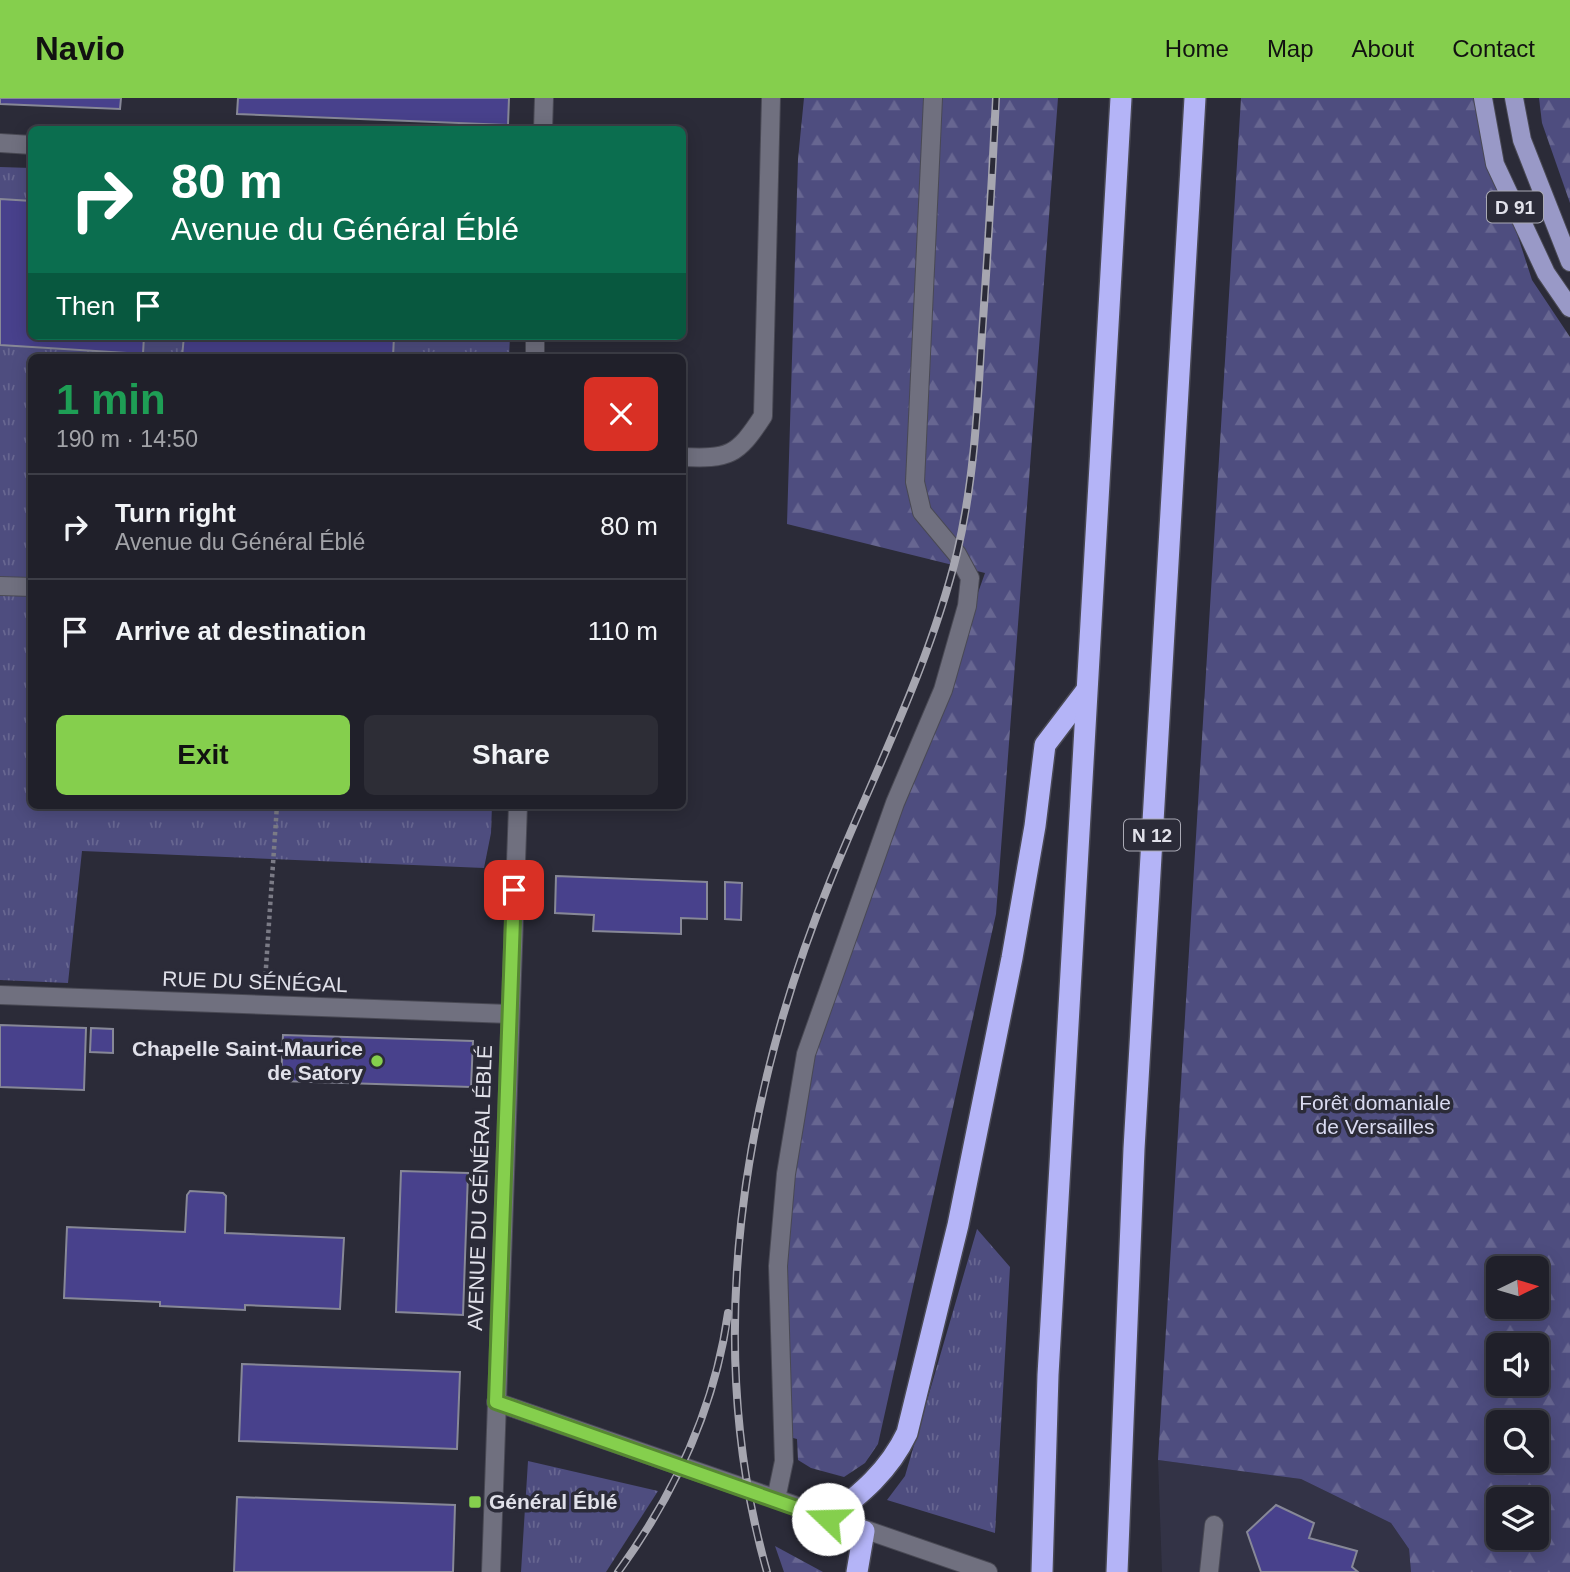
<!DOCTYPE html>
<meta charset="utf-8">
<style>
body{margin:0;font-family:Helvetica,sans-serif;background:#2d2d36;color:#f1f3f6;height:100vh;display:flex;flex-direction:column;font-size:26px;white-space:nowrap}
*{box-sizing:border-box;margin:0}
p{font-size:23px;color:#a2a3a8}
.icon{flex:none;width:38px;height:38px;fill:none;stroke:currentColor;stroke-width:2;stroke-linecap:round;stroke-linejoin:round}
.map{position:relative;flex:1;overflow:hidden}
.side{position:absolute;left:28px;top:256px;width:658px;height:455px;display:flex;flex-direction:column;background:#20202a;border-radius:10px;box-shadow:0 4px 18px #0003,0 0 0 2px #3d3e47}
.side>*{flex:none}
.top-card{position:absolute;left:28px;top:28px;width:658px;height:214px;border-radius:10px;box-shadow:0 4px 18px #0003,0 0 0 2px #3d3e47;background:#0b6e4f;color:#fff;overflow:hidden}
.needle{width:46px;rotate:85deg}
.tools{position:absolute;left:1486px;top:1158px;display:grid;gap:14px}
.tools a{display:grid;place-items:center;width:63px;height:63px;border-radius:10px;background:#20202a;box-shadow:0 4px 18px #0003,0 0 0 2px #3d3e47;font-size:35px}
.pin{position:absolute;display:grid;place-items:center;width:60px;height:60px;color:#fff;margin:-30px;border-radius:14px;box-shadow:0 4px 10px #0006}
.me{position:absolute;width:77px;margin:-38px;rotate:291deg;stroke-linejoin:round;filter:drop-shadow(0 0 5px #0008)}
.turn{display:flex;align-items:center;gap:24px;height:147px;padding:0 28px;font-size:32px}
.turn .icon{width:91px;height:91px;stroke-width:2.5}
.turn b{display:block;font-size:49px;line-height:60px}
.then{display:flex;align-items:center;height:66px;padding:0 28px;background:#0003;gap:14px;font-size:26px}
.round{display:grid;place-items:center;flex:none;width:74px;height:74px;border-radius:10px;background:#2d2d36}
.overview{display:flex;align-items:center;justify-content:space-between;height:119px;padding:0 28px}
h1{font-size:42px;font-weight:700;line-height:52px;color:#1e9e55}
.cta{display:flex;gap:14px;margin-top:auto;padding:14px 28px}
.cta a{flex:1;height:80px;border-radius:10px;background:#85cf4d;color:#111;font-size:28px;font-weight:700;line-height:80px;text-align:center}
.cta a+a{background:#2d2d36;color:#f1f3f6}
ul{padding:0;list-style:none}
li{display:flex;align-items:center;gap:21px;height:105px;padding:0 28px;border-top:2px solid #3d3e47}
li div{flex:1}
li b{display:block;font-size:26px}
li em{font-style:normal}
header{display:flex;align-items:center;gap:42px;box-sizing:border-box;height:98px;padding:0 35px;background:#85cf4d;color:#111}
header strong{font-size:33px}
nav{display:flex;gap:38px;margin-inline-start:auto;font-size:24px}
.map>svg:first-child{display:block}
</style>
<header>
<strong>Navio</strong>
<nav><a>Home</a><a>Map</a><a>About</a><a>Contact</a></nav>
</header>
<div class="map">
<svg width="1570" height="1474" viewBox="0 0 1570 1474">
<defs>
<pattern id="grass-tufts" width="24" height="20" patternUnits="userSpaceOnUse" patternTransform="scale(1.75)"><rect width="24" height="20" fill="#4e4d7f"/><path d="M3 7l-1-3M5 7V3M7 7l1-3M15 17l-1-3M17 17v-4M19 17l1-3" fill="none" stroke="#676691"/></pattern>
<pattern id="forest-firs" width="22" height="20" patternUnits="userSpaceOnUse" patternTransform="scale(1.75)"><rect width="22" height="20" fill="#4e4d7f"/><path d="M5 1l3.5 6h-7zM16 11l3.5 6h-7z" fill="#676691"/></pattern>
</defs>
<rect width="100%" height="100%" fill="#2b2b38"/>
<path fill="#333346" d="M1158,1362L1301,1381L1391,1425L1409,1451L1411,1474H1162Z"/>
<g fill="url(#grass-tufts)">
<path d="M0,69L31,70L32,238H510L509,259H32V707H492L491,735L484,770L82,753L68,885L0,882Z"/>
<path d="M977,1131L1010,1169L995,1435L887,1402L905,1378Z"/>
<path d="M528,1363L658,1393L606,1474H521Z"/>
</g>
<g fill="url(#forest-firs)" fill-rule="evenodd">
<path d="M804,0H1058L996,816L878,1346L865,1365L844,1379L811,1370L798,1362L797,1341L785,1338L789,1080L814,955L985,475L787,426L798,61Z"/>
<path d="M1241,0H1481L1483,30L1532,182L1570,239V1474H1411L1409,1451L1391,1425L1301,1381L1158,1362ZM1498,1171H1536V1209H1498ZM1498,1248H1536V1286H1498ZM1498,1325H1536V1363H1498ZM1498,1402H1536V1440H1498Z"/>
<path d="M1539,0H1570V105L1542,25Z"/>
<path d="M775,1448L823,1474H784Z"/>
</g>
<g fill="#48418c" stroke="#878897" stroke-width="2">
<path d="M0,0H121L120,11L0,6Z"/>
<path d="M238,0H509L508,27L237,16Z"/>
<path d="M0,101L32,103V238H144L143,256L0,247Z"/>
<path d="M184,238H394L393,259H182Z"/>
<path d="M556,778L707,784V821L681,820V836L593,833L594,817L555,815Z"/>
<path d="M725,784L742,785L741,822L725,821Z"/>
<path d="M0,927L86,930L84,992L0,989Z"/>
<path d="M91,930L113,931V955L90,954Z"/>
<path d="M283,937L473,943L471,989L281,983Z"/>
<path d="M401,1073L468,1075L463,1217L396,1214Z"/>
<path d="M190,1093L223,1095L226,1098L225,1135L344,1140L340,1211L245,1207V1212L160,1208V1204L64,1200L67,1129L185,1134L187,1097Z"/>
<path d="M242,1266L460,1274L457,1351L239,1343Z"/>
<path d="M237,1399L455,1407L453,1474H234Z"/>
<path d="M1276,1407L1314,1425L1309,1440L1357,1453L1352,1469L1358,1474H1261L1247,1434Z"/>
</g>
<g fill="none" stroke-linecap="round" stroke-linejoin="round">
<g stroke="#494954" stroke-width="20">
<g id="minor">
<path d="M543,32L544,0"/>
<path d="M0,45L32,47"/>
<path d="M535,259V238"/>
<path d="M682,359C729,361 737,358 763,318L771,0"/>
<path d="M0,488L32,489"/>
<path d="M0,897L509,916"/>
<path d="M496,1304L988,1474"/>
<path d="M776,1401L784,1363L778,1168L786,1076L806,956L895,705L943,592L967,508L970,480L957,456L922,414L915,384L933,0"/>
<path d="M491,1474L518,707"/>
<path d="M1209,1474L1214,1427"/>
</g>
</g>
<g stroke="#494954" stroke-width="20">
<g id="major">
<path d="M1483,0L1495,66L1546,175L1570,210"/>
<path d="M1514,0L1522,42L1570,164"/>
</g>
</g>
<g stroke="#494954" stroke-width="24">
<g id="highway">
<path d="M828,1421C861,1396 889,1373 907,1335L958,1127L1012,860L1035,728L1045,647L1086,593"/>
<path d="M857,1474L864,1433"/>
<path d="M1042,1474L1048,1277L1121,0"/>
<path d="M1117,1474L1134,1051L1195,0"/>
</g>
</g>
<path stroke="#7b7b86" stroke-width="4.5" stroke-dasharray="3.5 3.5" stroke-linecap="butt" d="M265,884L277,707"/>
<use href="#minor" stroke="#70707f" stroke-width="18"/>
<use href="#major" stroke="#9999c7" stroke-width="18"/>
<use href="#highway" stroke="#b4b4f7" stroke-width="21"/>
<g stroke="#a6a6b0" stroke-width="8">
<g id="rail">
<path d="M618,1474C674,1397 715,1309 728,1215"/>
<path d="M767,1474C702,1244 742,999 831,781C875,673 929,569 957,455C973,388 977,319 981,251C987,167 992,84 996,0"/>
</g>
</g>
<use href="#rail" stroke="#2b2b38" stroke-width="5" stroke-dasharray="16" stroke-linecap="butt"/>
</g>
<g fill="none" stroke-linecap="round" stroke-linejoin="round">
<g stroke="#568732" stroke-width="18">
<path id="route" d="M514,792L496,1304L828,1421"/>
</g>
<use href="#route" stroke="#85cf4d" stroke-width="12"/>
</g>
<g fill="#85cf4d" stroke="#2b2b38" stroke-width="2.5">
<circle cx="377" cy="963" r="7"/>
<rect x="468" y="1397" width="14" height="14" rx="3.5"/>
</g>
<g text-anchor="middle" stroke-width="7" stroke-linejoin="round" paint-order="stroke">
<g fill="#2b2b38" stroke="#aaaab5" stroke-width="2">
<rect x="1487" y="93.5" width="56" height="31" rx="5"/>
<rect x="1124" y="721.5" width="56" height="31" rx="5"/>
</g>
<g font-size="19" font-weight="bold" fill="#e1e1ea">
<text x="1515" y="116">D 91</text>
<text x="1152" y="744">N 12</text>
</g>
<g font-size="21" fill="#e1e1ea" stroke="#2b2b38">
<text transform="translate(255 884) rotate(2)" y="7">RUE DU SÉNÉGAL</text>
<text transform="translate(480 1090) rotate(-88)" y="7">AVENUE DU GÉNÉRAL ÉBLÉ</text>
</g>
<g font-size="21" font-weight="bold" fill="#e1e1ea" stroke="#2b2b38" text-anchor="end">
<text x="363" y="958">Chapelle Saint-Maurice<tspan x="363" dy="24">de Satory</tspan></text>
<text x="489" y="1411" text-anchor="start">Général Éblé</text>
</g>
<g font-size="21" fill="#dadbf1" stroke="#2b2b38">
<text x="1375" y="1012">Forêt domaniale<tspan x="1375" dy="24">de Versailles</tspan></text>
</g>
</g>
</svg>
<div class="tools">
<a><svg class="needle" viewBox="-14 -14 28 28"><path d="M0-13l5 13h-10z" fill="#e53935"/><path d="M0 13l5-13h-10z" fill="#a2a3a8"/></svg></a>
<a><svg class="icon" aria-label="sound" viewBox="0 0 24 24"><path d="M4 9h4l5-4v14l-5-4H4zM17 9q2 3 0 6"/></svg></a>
<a><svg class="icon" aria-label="search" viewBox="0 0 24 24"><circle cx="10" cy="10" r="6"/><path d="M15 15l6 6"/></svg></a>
<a><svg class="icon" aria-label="layers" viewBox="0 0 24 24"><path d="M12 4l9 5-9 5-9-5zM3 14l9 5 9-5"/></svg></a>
</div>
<div class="pin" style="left:514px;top:792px;background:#d93025"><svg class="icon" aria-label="arrive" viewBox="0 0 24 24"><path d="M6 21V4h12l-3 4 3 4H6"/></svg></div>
<svg class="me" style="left:828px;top:1421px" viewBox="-20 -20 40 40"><circle r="19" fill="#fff"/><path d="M0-13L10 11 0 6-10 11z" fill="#85cf4d"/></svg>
<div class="top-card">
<div class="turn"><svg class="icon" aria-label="right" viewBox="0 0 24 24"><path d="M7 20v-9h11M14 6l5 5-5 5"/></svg><div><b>80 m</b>Avenue du Général Éblé</div></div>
<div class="then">Then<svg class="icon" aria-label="arrive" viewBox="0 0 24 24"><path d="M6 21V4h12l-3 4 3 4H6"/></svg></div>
</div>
<section class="side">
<div class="overview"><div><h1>1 min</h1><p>190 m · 14:50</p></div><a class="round" style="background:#d93025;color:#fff"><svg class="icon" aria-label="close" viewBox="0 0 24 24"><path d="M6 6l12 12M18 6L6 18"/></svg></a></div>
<ul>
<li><svg class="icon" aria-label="right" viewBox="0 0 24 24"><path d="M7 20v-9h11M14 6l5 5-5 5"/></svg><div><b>Turn right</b><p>Avenue du Général Éblé</p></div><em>80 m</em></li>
<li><svg class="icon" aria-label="arrive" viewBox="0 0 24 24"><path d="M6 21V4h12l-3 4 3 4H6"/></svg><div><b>Arrive at destination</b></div><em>110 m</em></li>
</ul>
<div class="cta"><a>Exit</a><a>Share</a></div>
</section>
</div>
